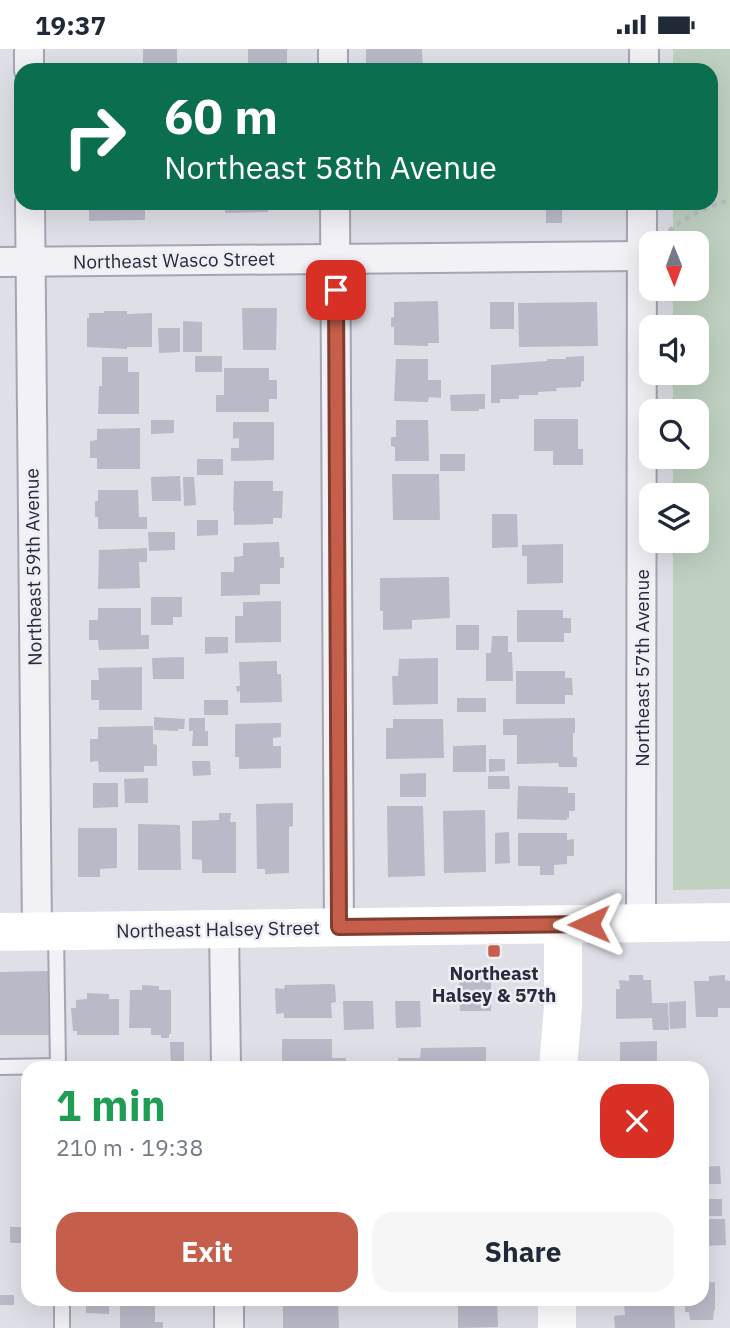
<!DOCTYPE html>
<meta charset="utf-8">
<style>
body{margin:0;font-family:"IBM Plex Sans",sans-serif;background:#f6f6f7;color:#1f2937;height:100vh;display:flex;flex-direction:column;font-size:26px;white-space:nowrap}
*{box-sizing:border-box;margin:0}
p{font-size:23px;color:#747a83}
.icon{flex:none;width:38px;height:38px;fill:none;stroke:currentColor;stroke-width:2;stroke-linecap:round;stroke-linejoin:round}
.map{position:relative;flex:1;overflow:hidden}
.details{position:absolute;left:21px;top:1012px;width:688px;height:245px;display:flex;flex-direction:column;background:#fff;border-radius:21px;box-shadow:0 7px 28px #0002}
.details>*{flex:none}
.top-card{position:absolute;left:14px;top:14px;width:704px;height:147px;border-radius:21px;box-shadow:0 7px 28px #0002;background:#0b6e4f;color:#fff;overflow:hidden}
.needle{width:46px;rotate:179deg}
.tools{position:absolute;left:639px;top:182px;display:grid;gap:14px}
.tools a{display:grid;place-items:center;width:70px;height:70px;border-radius:14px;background:#fff;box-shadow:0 7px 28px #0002;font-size:35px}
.pin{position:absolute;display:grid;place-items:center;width:60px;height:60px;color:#fff;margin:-30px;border-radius:14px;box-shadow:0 4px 10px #0006}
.me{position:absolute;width:77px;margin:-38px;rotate:269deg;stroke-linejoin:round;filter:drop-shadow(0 0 5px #0008)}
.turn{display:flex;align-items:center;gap:24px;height:147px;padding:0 35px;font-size:32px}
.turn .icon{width:91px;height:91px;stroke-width:2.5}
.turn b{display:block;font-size:49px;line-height:60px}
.round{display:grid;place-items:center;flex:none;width:74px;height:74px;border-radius:21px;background:#f6f6f7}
.summary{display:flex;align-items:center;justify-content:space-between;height:119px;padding:0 35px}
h1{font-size:42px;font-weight:800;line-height:52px;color:#1e9e55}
.action{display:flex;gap:14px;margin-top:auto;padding:14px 35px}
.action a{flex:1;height:80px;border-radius:21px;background:#c55e4a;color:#fff;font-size:28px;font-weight:800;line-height:80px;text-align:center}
.action a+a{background:#f6f6f7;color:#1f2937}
.status{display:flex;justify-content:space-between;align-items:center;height:49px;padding:0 35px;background:#fff;direction:ltr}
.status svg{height:19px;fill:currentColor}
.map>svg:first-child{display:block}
</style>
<div class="status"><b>19:37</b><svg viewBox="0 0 49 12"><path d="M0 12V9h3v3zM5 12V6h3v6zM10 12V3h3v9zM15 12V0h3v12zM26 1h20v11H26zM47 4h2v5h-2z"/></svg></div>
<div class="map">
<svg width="730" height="1279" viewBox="0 0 730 1279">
<rect width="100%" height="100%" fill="#dfdfe7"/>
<path fill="#c0d1c1" d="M673,0H730V840L673,841V492H696V446H673V408H696V362H673V324H696V278H673V240H696V194H673V154H710V21H673Z"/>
<g fill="#b9bac7">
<rect x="143" y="0" width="34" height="21"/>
<rect x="248" y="0" width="39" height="21"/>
<path d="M366,0H422L423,21H366Z"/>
<rect x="74" y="17" width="39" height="4"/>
<path d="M89,154H145V171L89,172Z"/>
<path d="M225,154H268V163L225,164Z"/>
<rect x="394" y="154" width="42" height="7"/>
<rect x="546" y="154" width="16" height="20"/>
<path d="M438,252L439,294H428V297L394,296V278H391V269L394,268V253Z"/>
<rect x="490" y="253" width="24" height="27"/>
<path d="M597,253L598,297L519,298L518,254Z"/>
<path d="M242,259H277L276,301H243Z"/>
<path d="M104,262H127V265L152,264V298H127V300L87,298V269H89V264H104Z"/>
<path d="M183,272L202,273V303H183Z"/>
<path d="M158,279H180V303L159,304Z"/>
<rect x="195" y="307" width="27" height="16"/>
<path d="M584,307V332L581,333V338L556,339L557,342L538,343V346H519V350H500V354H491V316L547,312V310H566V308Z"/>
<path d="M102,308H128V323H139V365H98L99,337H102Z"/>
<path d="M396,310H428V331H441V349L429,348L428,353L394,352Z"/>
<path d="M224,319H269V331H277V350H269V363H216V346H224Z"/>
<path d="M478,345H485V360H479V362H451L450,346Z"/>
<path d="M534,370H578V400H583V416H553V402H534Z"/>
<path d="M151,371H174V384L151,385Z"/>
<path d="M396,371H428L429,412H395V398L391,397V388H396Z"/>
<path d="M233,373H274V411L231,412V399H239V389L233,390Z"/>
<path d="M140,379V420H97V409H90V392L97,391V380Z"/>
<rect x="440" y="405" width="25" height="17"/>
<rect x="197" y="410" width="26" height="16"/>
<path d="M392,425H439L440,471H393Z"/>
<path d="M180,427L181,452H152L151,428Z"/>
<path d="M183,428H194L196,456L184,457Z"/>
<path d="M234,432H273V442H283L282,469H273V475L234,476V462H233Z"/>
<path d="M98,441H138L139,468H147V480H98V468H95V452H98Z"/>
<path d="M492,465H517L518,498L492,499Z"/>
<path d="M197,471H218V486L197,487Z"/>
<path d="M148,483H175V501L149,502Z"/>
<path d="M279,493L280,508H284V519H280V535H260V546L221,547V523H234V508L243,507V494Z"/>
<path d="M563,495V534L527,535V507H522V496Z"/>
<path d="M147,499V513H139L140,539L98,540L99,501Z"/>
<path d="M449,528L450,569L412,571V580L383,581V562H380V529Z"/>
<path d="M151,548H182V568H173V576H151Z"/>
<path d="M281,552V593L235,594V567H243V553Z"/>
<path d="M98,559H141V586H149V600L99,601L98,591H89V571H98Z"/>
<path d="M517,561H563V569H571V584H564V593H517Z"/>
<rect x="456" y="576" width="23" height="25"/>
<path d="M492,587H508V603H512L513,632H486V604H491Z"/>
<path d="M205,588H228V604L205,605Z"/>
<path d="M184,608V630H153L152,609Z"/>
<path d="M438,609V655L393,656L392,627H398L399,610Z"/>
<path d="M277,612V625H281L282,653L240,654V642L237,643L236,637H240L239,613Z"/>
<path d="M142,618V661H99V651H91V631H99L98,619Z"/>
<path d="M516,622H565V629H572L573,646H565V655H516Z"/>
<rect x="457" y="649" width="29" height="14"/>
<rect x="204" y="651" width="24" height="15"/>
<path d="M154,668L185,670L184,680H178V682L154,681Z"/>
<path d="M189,669H205V682H208V697H192L193,682H189Z"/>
<path d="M575,669V684H573V708H577V718H559L558,714L517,715V686H503V670Z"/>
<path d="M393,670H443L444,709L386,710V679H393Z"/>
<path d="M281,674V688L273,689V697H281V719L239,720V708H235V675Z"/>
<path d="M153,677V695L157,696V717H144V723H99L98,712L90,713V690H98V678Z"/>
<path d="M486,696V723H453V697Z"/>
<path d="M489,710H505V722L489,723Z"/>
<path d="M192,712H210L211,726L193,727Z"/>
<path d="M426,724V748H400V725Z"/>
<path d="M488,727H509L510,740H488Z"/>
<path d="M148,729V754H125L124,730Z"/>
<path d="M93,734H118V758L93,759Z"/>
<path d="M518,737L568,738V744H575V761L574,762H569V769H567V771L517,770Z"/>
<path d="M293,754V777L289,778V824L265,825V820H257L256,755Z"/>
<path d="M387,757H423L425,827L388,828Z"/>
<path d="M485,761L486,823L444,824L443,762Z"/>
<path d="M219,764H231L230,773H236V824H202V811L192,810V772L219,771Z"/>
<path d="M138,775L180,776L181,821H138Z"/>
<path d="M78,779H117V819L100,820V828H78Z"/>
<path d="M509,783L510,814L495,815V784Z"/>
<path d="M518,784H567V791L574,790V807H567V815L554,816V826H540V817H518Z"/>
<path d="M48,922L49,986H0V923Z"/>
<path d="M459,924H491V962H460Z"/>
<path d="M629,926H643V931H651L652,954H668L669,981H653L652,969L616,970V940H620L619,931L629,932Z"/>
<path d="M725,926V931L730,932V959H718V968H696L694,932H709V927Z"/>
<path d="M331,935L335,936L336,953L331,954L332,969H284V964L276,965L275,939L284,940L285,936Z"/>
<path d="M142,936L159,937V941H171V985H169V989H161V986H151V979H129L130,941H142Z"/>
<path d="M87,944L109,945V950H119V986H77V982H73L71,959H76V951L87,950Z"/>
<path d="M343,952H373L374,980L344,981Z"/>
<path d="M395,952H420L421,978L396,979Z"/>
<path d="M686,952V979L670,980L669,953Z"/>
<path d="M282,990H332V1009H346V1018H291V1014H282Z"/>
<path d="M657,992V1018H624V1015H620V993Z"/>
<path d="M170,993H184V1017H171Z"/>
<path d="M486,998V1018H398V1009H420L421,999Z"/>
<rect x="66" y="1014" width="29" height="4"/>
<path d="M720,1117L721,1135H703V1118Z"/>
<rect x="702" y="1150" width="20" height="17"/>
<path d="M702,1170H725L726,1196L702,1197Z"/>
<rect x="10" y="1178" width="18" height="16"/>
<path d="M715,1233V1261H714L713,1271H690L689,1263H685V1250H702V1234Z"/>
<rect x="0" y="1246" width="14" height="10"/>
<path d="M86,1250H109V1265L86,1264Z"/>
<path d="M155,1250V1273H163V1279H120V1251Z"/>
<path d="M283,1250H325V1254L338,1255L339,1279H283Z"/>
<path d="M458,1250H497L498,1278L458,1279Z"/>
<path d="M674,1254L675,1279H615L614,1267L625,1266L624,1255Z"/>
</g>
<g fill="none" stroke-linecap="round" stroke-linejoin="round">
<g stroke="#a5a5b1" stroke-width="18">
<g id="service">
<path d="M56,884L58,1018"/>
<path d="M0,1018L58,1017"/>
<path d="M62,1250V1279"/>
</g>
</g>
<g stroke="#a5a5b1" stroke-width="32">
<g id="minor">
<path d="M29,0V21"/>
<path d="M333,0V21"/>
<path d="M644,21V0"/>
<path d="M30,154L37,883"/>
<path d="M335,154L339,879"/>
<path d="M0,213L642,207"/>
<path d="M641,875L642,154"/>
<path d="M224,880L226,1018"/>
<path d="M229,1250V1279"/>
</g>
</g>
<path stroke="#bdbdc6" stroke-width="4.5" stroke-dasharray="5 5" stroke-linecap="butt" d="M669,182C687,166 707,158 730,151"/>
<use href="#service" stroke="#f1f1f6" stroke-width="14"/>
<use href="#minor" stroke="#f1f1f6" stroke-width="28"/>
<g stroke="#fff" stroke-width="38">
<path d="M0,883L730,873"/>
<path d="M558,1018L563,958V876"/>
<path d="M557,1250V1279"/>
</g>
</g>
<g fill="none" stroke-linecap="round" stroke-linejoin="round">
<g stroke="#803d30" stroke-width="18">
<path id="route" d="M336,241L339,878L589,875"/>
</g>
<use href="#route" stroke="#c55e4a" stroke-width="12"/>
</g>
<rect fill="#c55e4a" stroke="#eeeff5" stroke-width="2.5" x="487" y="895" width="14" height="14" rx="3.5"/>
<g text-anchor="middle" stroke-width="5" stroke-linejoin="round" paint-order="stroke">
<g font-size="19" fill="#292a3d" stroke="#eeeff5">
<text transform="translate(174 211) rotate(-1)" y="7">Northeast Wasco Street</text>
<text transform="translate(33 518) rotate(-91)" y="7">Northeast 59th Avenue</text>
<text transform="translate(642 619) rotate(-90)" y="7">Northeast 57th Avenue</text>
<text transform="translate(218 880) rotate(-1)" y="7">Northeast Halsey Street</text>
</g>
<g font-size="19" font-weight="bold" fill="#292a3d" stroke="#eeeff5">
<text x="494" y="931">Northeast<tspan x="494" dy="22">Halsey &amp; 57th</tspan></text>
</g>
</g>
</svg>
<div class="tools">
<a><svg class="needle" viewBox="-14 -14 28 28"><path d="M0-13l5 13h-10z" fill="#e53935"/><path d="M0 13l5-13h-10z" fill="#747a83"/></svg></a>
<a><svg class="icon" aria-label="sound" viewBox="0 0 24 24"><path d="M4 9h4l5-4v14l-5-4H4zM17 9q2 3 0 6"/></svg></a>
<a><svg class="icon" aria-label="search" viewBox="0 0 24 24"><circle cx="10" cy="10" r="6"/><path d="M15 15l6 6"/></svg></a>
<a><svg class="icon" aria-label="layers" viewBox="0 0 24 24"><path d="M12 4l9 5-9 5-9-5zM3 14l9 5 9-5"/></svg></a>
</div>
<div class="pin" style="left:336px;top:241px;background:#d93025"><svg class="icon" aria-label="arrive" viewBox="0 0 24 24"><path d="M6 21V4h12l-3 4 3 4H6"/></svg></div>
<svg class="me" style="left:589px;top:875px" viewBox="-20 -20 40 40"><path d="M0-17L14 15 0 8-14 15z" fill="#c55e4a" stroke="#fff" stroke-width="4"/></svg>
<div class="top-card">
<div class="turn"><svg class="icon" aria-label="right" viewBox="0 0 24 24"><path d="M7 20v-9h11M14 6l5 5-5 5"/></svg><div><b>60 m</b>Northeast 58th Avenue</div></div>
</div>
<section class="details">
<div class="summary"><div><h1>1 min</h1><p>210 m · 19:38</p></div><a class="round" style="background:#d93025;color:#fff"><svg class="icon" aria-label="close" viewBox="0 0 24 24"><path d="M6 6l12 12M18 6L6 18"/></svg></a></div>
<div class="action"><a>Exit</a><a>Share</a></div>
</section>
</div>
